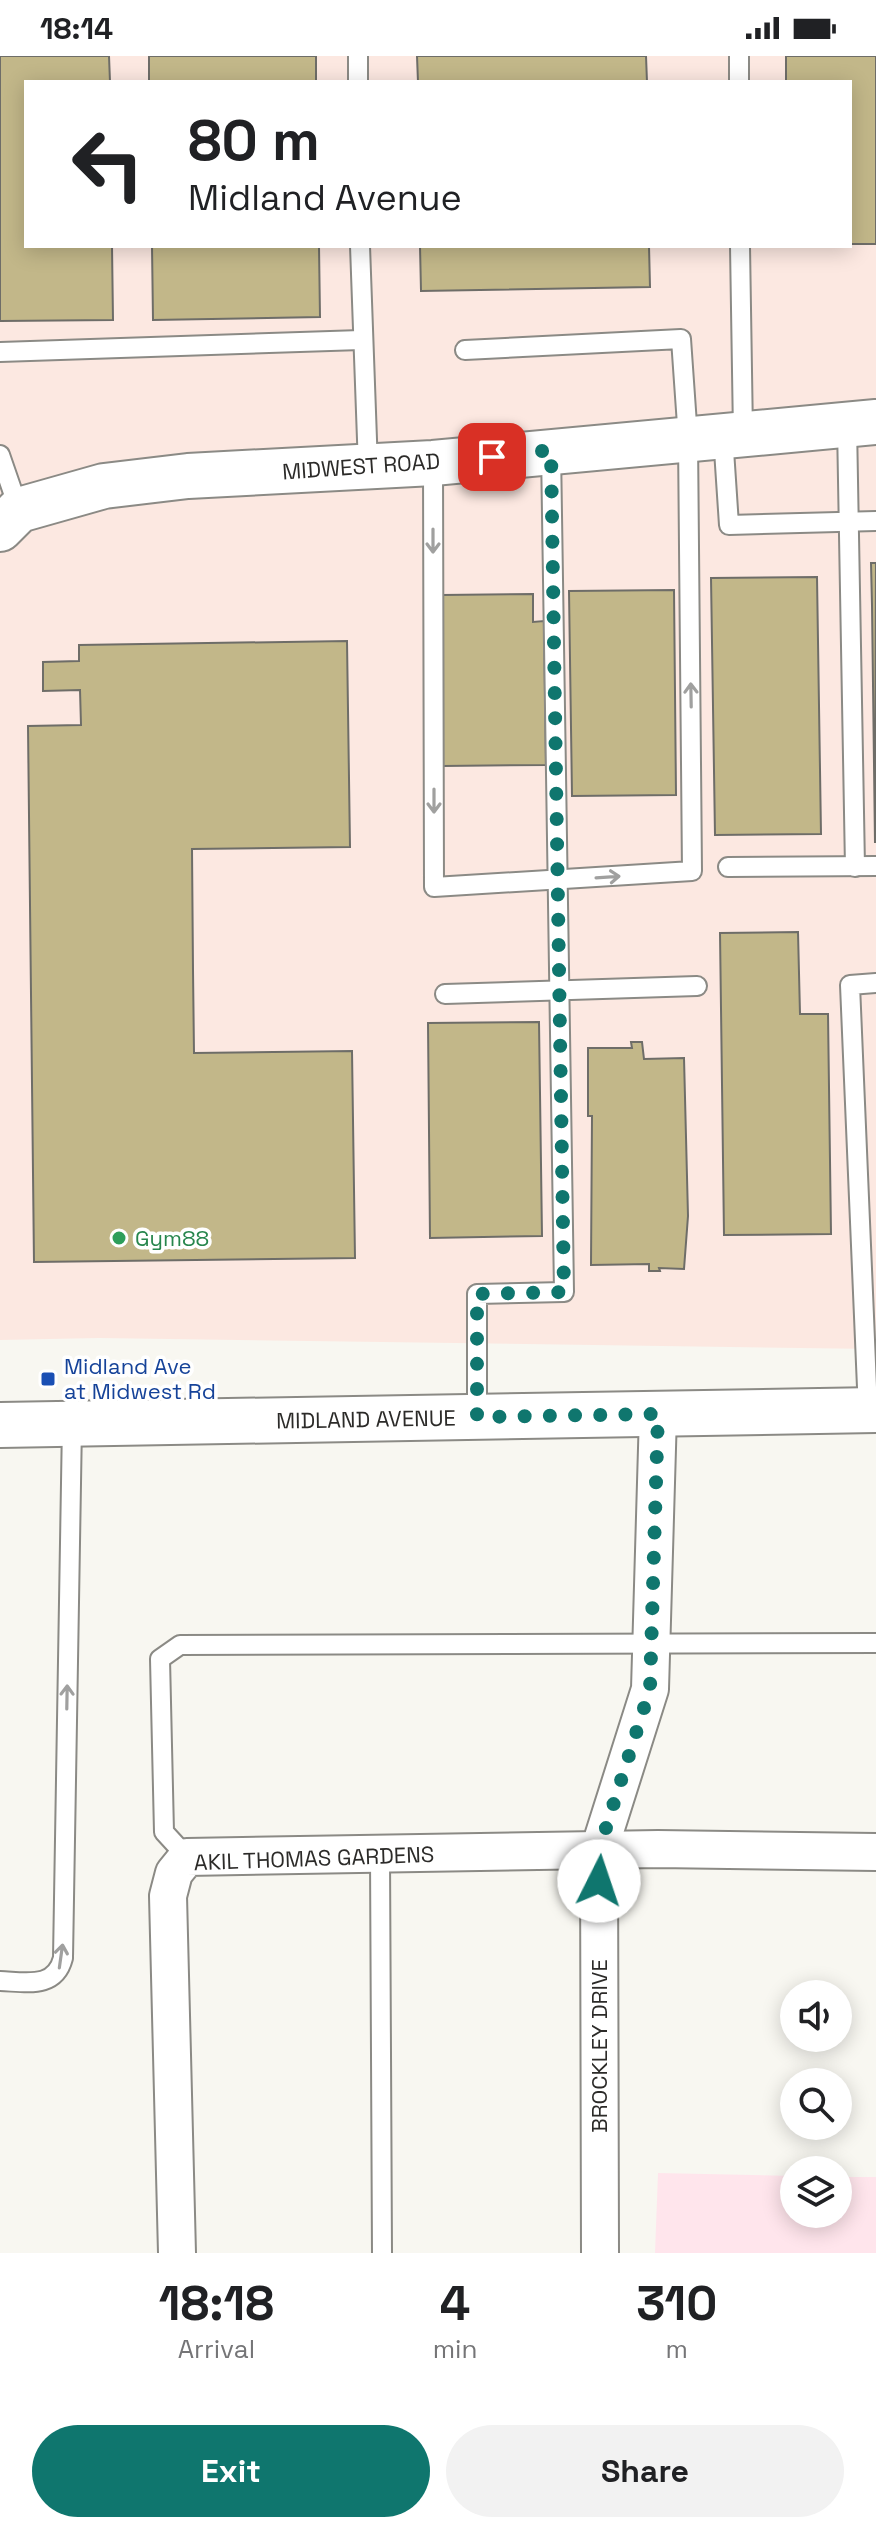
<!DOCTYPE html>
<style>
body{margin:0;font-family:"Space Grotesk",sans-serif;background:#f2f2f2;color:#202124;height:100vh;display:flex;flex-direction:column;font-size:30px;white-space:nowrap}
*{box-sizing:border-box;margin:0}
p{font-size:26px;color:#757577}
.icon{flex:none;width:44px;height:44px;fill:none;stroke:currentColor;stroke-width:2;stroke-linecap:round;stroke-linejoin:round}
.map{position:relative;height:2197px;overflow:hidden}
.panel{display:flex;flex-direction:column;background:#fff;flex:1}
.panel>*{flex:none}
.guide{position:absolute;left:24px;top:24px;width:828px;height:168px;border-radius:0px;box-shadow:0 4px 20px #0003;background:#fff;color:#202124;overflow:hidden}
.buttons{position:absolute;left:780px;top:1924px;display:grid;gap:16px}
.buttons a{display:grid;place-items:center;width:72px;height:72px;border-radius:50%;background:#fff;box-shadow:0 4px 20px #0003;font-size:40px}
.pin{position:absolute;display:grid;place-items:center;width:68px;height:68px;color:#fff;margin:-34px;border-radius:16px;box-shadow:0 4px 12px #0006}
.me{position:absolute;width:88px;margin:-44px;rotate:4deg;stroke-linejoin:round;filter:drop-shadow(0 0 6px #0008)}
.turn{display:flex;align-items:center;gap:28px;height:168px;padding:0 32px;font-size:36px}
.turn .icon{width:104px;height:104px;stroke-width:2.5}
.turn b{display:block;font-size:56px;line-height:68px}
.eta{display:flex;justify-content:space-evenly;align-items:center;height:136px;text-align:center}
.eta b{font-size:48px;font-weight:800;line-height:56px}
.action{display:flex;gap:16px;margin-top:auto;padding:16px 32px}
.action a{flex:1;height:92px;border-radius:48px;background:#0f766e;color:#fff;font-size:32px;font-weight:800;line-height:92px;text-align:center}
.action a+a{background:#f2f2f2;color:#202124}
.status{display:flex;justify-content:space-between;align-items:center;height:56px;padding:0 40px;background:#fff;direction:ltr}
.status svg{height:22px;fill:currentColor}
.map>svg:first-child{display:block}
</style>
<div class="status"><b>18:14</b><svg viewBox="0 0 49 12"><path d="M0 12V9h3v3zM5 12V6h3v6zM10 12V3h3v9zM15 12V0h3v12zM26 1h20v11H26zM47 4h2v5h-2z"/></svg></div>
<div class="map">
<svg width="876" height="2197" viewBox="0 0 876 2197">
<rect width="100%" height="100%" fill="#f8f7f1"/>
<path fill="#fce8e1" fill-rule="evenodd" d="M0,0H876V1293L99,1282L0,1284ZM26,26H850V190H26Z"/>
<path fill="#ffe5ec" d="M658,2117L794,2120V2158H838V2121H876V2197H655Z"/>
<g fill="#c2b789" stroke="#6e6d68" stroke-width="2">
<path d="M0,0H109L110,26H26V190H112L113,264L0,265Z"/>
<rect x="149" y="0" width="167" height="26"/>
<path d="M417,0H646L647,26H418Z"/>
<path d="M786,0H876V188H850V26H786Z"/>
<path d="M152,190H319L320,261L153,264Z"/>
<path d="M420,190H649L650,231L421,235Z"/>
<path d="M871,507H876L875,787L872,549Z"/>
<path d="M817,521L821,778L715,779L711,522Z"/>
<path d="M674,534L676,739L572,740L569,535Z"/>
<path d="M533,538V566L544,565L546,709L443,710L442,539Z"/>
<path d="M347,585L350,791L192,793L193,914L194,997L352,995L355,1202L34,1206L28,670L81,669L80,634L43,635V606L79,605V589Z"/>
<path d="M798,876L800,958H828L831,1178L724,1179L720,877Z"/>
<path d="M539,966L542,1180L430,1182L428,967Z"/>
<path d="M631,986H642L644,1003L684,1002L688,1160L684,1213L659,1212L660,1215H649V1208L591,1209L592,1060H588V992H632Z"/>
</g>
<g fill="none" stroke-linecap="round" stroke-linejoin="round">
<g stroke="#8b8a85" stroke-width="22">
<g id="service">
<path d="M358,0V26"/>
<path d="M739,0V26"/>
<path d="M360,190L368,411"/>
<path d="M740,190L743,377"/>
<path d="M0,296L361,284"/>
<path d="M847,369L855,811"/>
<path d="M723,379L729,469L876,465"/>
<path d="M0,399L19,454"/>
<path d="M433,407L434,831L692,815L688,383L681,283L465,294"/>
<path d="M728,811L876,810"/>
<path d="M445,938L697,930"/>
<path d="M868,1355L850,929L876,927"/>
<path d="M477,1361V1238L564,1236L551,394"/>
<path d="M380,1800L382,2197"/>
<path d="M187,1801L164,1776L160,1603L180,1589L876,1587"/>
<path d="M0,1925C27,1926 55,1933 63,1902L72,1368"/>
</g>
</g>
<g stroke="#8b8a85" stroke-width="40">
<g id="minor">
<path d="M177,2197L168,1840L174,1817L187,1801L658,1793L876,1796"/>
<path d="M600,2197L599,1794L650,1633L658,1358"/>
</g>
</g>
<g stroke="#8b8a85" stroke-width="48">
<path id="tertiary" d="M0,473L19,454L104,430L188,420L433,407L876,366"/>
</g>
<g stroke="#8b8a85" stroke-width="48">
<path id="secondary" d="M0,1369L876,1354"/>
</g>
<use href="#service" stroke="#fff" stroke-width="18"/>
<use href="#minor" stroke="#fff" stroke-width="36"/>
<use href="#tertiary" stroke="#fff" stroke-width="44"/>
<use href="#secondary" stroke="#fff" stroke-width="44"/>
</g>
<defs><path id="oneway-shaft" d="M-6 0H5M1.5-3L5.5 0L1.5 3" fill="none" stroke-width="1.6" stroke-linecap="round" stroke-linejoin="round" transform="scale(2)"/></defs>
<g stroke="#a0a09f">
<use href="#oneway-shaft" transform="translate(433 485) rotate(90)"/>
<use href="#oneway-shaft" transform="translate(691 639) rotate(-91)"/>
<use href="#oneway-shaft" transform="translate(434 745) rotate(90)"/>
<use href="#oneway-shaft" transform="translate(608 821) rotate(-4)"/>
<use href="#oneway-shaft" transform="translate(67 1641) rotate(-89)"/>
<use href="#oneway-shaft" transform="translate(61 1900) rotate(-82)"/>
</g>
<g fill="none" stroke-linecap="round" stroke-linejoin="round">
<path stroke="#0f766e" stroke-width="14" stroke-dasharray="0 25.2" d="M492,401L551,394L564,1236L477,1238V1361L658,1358L650,1633L599,1794V1825"/>
</g>
<circle fill="#2e9e5b" stroke="#fff" stroke-width="3" cx="119" cy="1182" r="8"/>
<rect fill="#1a4fb4" stroke="#fff" stroke-width="3" x="40" y="1315" width="16" height="16" rx="4"/>
<g text-anchor="middle" stroke-width="7" stroke-linejoin="round" paint-order="stroke">
<g font-size="22" fill="#2c2b29" stroke="#fff">
<text transform="translate(361 410) rotate(-4)" y="8">MIDWEST ROAD</text>
<text transform="translate(366 1363) rotate(-1)" y="8">MIDLAND AVENUE</text>
<text transform="translate(314 1802) rotate(-2)" y="8">AKIL THOMAS GARDENS</text>
<text transform="translate(599 1990) rotate(-90)" y="8">BROCKLEY DRIVE</text>
</g>
<g font-size="22" fill="#27864d" stroke="#fff" text-anchor="start">
<text x="135" y="1190">Gym88</text>
</g>
<g font-size="22" fill="#164399" stroke="#fff" text-anchor="start">
<text x="64" y="1318">Midland Ave<tspan x="64" dy="25">at Midwest Rd</tspan></text>
</g>
</g>
</svg>
<div class="buttons">
<a><svg class="icon" aria-label="sound" viewBox="0 0 24 24"><path d="M4 9h4l5-4v14l-5-4H4zM17 9q2 3 0 6"/></svg></a>
<a><svg class="icon" aria-label="search" viewBox="0 0 24 24"><circle cx="10" cy="10" r="6"/><path d="M15 15l6 6"/></svg></a>
<a><svg class="icon" aria-label="layers" viewBox="0 0 24 24"><path d="M12 4l9 5-9 5-9-5zM3 14l9 5 9-5"/></svg></a>
</div>
<div class="pin" style="left:492px;top:401px;background:#d93025"><svg class="icon" aria-label="arrive" viewBox="0 0 24 24"><path d="M6 21V4h12l-3 4 3 4H6"/></svg></div>
<svg class="me" style="left:599px;top:1825px" viewBox="-20 -20 40 40"><circle r="19" fill="#fff"/><path d="M0-13L10 11 0 6-10 11z" fill="#0f766e"/></svg>
<div class="guide">
<div class="turn"><svg class="icon" aria-label="left" viewBox="0 0 24 24"><path d="M17 20v-9H6M10 6l-5 5 5 5"/></svg><div><b>80 m</b>Midland Avenue</div></div>
</div>
</div>
<section class="panel">
<div class="eta">
<div><b>18:18</b><p>Arrival</p></div>
<div><b>4</b><p>min</p></div>
<div><b>310</b><p>m</p></div>
</div>
<div class="action"><a>Exit</a><a>Share</a></div>
</section>
